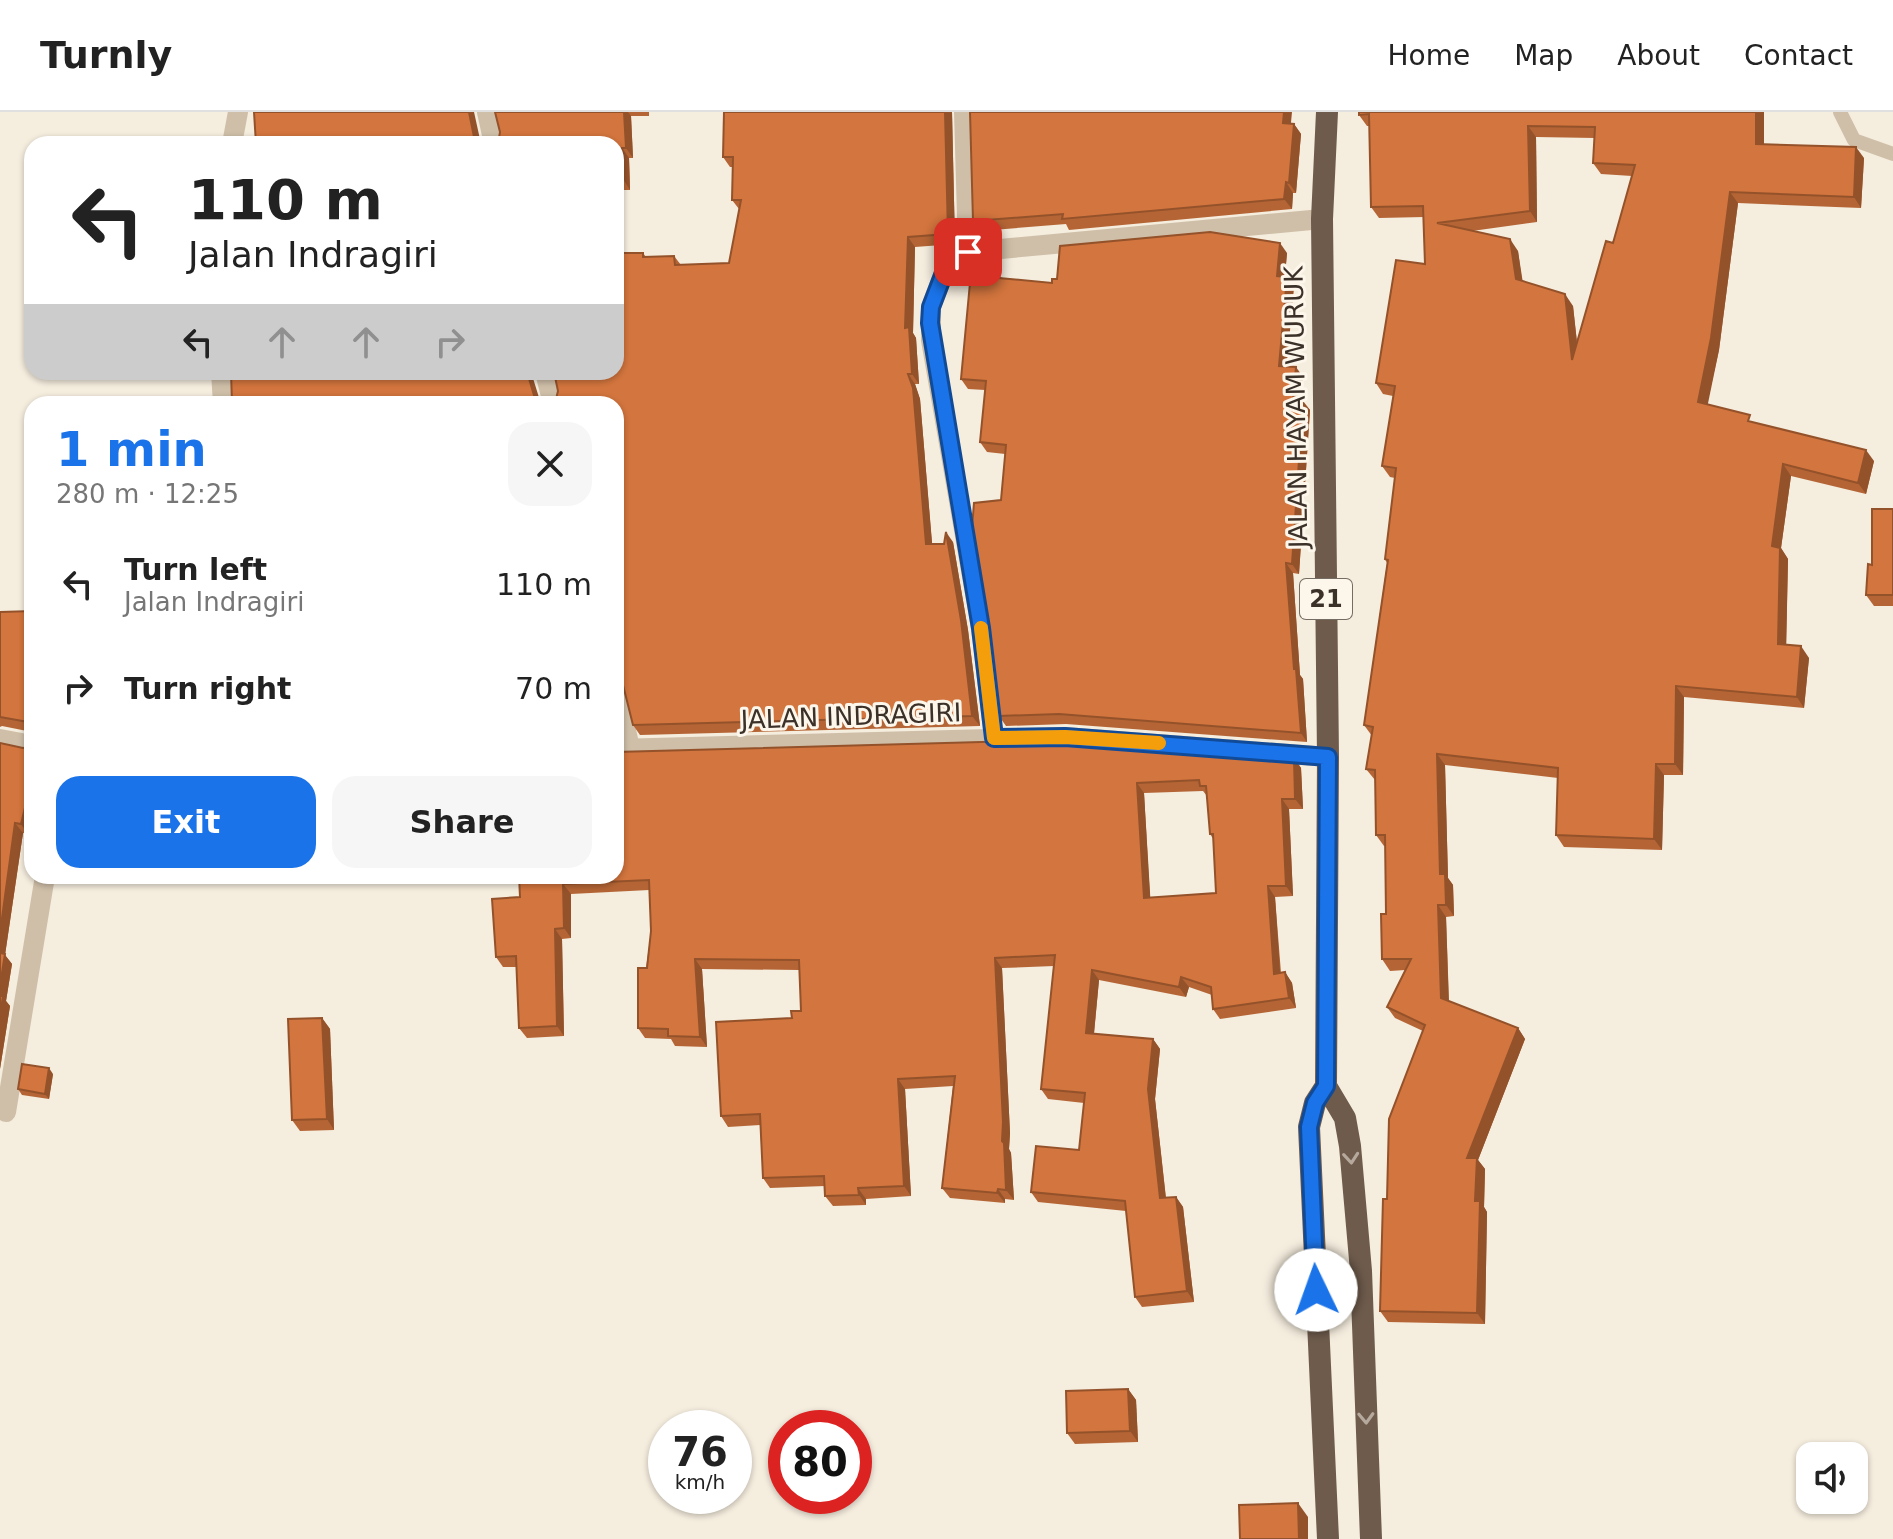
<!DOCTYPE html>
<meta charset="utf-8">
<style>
body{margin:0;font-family:"DejaVu Sans",sans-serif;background:#f6f6f6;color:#222;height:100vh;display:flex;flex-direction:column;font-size:30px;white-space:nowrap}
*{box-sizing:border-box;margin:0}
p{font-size:26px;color:#767676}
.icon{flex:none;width:44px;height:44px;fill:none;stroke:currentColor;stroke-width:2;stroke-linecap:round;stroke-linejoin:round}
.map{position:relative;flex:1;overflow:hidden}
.side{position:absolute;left:24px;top:284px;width:600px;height:488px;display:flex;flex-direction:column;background:#fff;border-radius:24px;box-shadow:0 2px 6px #0004}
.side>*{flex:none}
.hud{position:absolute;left:24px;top:24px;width:600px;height:244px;border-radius:24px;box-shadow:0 2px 6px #0004;background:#fff;color:#222;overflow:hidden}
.buttons{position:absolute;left:1796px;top:1330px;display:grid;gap:16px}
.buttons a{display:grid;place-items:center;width:72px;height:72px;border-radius:16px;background:#fff;box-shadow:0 2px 6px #0004;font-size:40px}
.speed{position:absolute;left:648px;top:1298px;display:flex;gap:16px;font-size:40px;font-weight:700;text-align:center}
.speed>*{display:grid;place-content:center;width:104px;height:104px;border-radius:50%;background:#fff;box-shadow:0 2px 6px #0004;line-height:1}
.speed small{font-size:20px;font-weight:400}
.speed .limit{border:12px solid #d22;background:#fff;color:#111}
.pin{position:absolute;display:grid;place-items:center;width:68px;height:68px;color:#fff;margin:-34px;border-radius:16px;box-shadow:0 4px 12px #0006}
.me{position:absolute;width:88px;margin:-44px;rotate:357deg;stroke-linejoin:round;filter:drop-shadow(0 0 6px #0008)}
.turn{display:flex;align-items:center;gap:28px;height:168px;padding:0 32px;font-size:36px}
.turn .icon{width:104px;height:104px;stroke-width:2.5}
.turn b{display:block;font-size:56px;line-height:68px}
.lanes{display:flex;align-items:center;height:76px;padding:0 32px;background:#0003;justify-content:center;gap:40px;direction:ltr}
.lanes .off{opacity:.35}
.round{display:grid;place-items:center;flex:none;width:84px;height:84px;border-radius:24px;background:#f6f6f6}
.summary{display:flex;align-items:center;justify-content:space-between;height:136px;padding:0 32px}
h1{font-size:48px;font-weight:700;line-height:60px;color:#1a73e8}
.primary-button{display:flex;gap:16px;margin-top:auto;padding:16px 32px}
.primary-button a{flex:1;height:92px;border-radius:24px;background:#1a73e8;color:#fff;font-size:32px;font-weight:700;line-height:92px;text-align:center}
.primary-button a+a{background:#f6f6f6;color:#222}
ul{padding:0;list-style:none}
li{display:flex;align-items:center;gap:24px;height:104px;padding:0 32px}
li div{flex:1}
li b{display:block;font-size:30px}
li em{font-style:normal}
header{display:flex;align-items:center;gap:48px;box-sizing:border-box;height:112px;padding:0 40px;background:#fff;border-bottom:2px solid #e0e0e0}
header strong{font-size:38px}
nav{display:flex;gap:44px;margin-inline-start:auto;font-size:28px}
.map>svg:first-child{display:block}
</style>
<header>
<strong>Turnly</strong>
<nav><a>Home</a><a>Map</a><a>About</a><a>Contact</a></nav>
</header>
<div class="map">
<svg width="1893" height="1427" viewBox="0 0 1893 1427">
<rect width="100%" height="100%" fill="#f5edde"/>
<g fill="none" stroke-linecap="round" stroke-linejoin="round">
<path stroke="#cfbfa8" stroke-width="14" d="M1840,0L1854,28L1893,42"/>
<g stroke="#cfbfa8" stroke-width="20">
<path d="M487,0L494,32"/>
<path d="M964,0L968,140"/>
<path d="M232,32L238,0"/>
<path d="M221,260L223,292"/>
<path d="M545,260L553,292"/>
<path d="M616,575L630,636"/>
<path d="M994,626L981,516L931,228V195L947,153L968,140L1322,107"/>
<path d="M0,627L32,633"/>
<path d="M616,637L1065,625L1328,645"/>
<path d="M6,1000L45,764"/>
</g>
<g stroke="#6e5b4c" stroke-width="22">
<path d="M1327,0L1322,107L1328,645L1326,974L1315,991L1309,1015L1328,1427"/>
<path d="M1326,974L1345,1006L1350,1034L1361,1159L1371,1427"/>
</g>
</g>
<g fill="#b56535" fill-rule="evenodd">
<path d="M495,0H649V4H631L633,46H629L630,78H621L624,141H643L646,145L674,144L681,153L729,151L739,97L732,88L733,55H730L723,45L724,0H952L955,132L915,135L913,221L916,226L919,272H915L920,287L932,432H944L953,430L968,518L980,614L640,623L633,613L621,563H616V32H493L499,26L500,20Z"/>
<path d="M1764,0V32L1864,46L1861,96L1738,91L1719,238L1707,292L1755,311L1874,349L1866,382L1791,364L1781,436L1788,447L1786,533L1809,546L1804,596L1684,585L1683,663H1664L1662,738L1564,735L1556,723L1558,666L1445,653L1448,766L1453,773L1454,804L1446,805L1449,889L1518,916L1525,927L1478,1048L1485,1057L1484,1095L1487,1100L1485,1212L1388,1210L1380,1199L1387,1087L1423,919L1395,906L1387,895L1405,858L1390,859L1382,847L1386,802L1385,734H1384L1376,723L1375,668L1366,657L1372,624L1364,613L1387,451L1385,447L1395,366L1390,365L1382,354L1393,284L1383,282L1376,271L1425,152L1424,105L1379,106L1371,95L1370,14H1367L1359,3ZM1536,25L1595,26L1593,51L1601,62L1632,64L1613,131L1577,230L1573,194L1522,169L1518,139L1472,119L1537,110Z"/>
<path d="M1291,12H1294L1301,22L1296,81H1293L1292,97L1069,118L1066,112L980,119L973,109Z"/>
<path d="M1287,141L1285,164L1287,165L1294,174L1286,254L1303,265L1301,288L1310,298L1299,462L1293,461L1300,563L1303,567L1307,630L1066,612L1006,614L999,604L1001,388L1005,342L987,340L980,330L985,278L968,277L961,267L999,163L1002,166L1052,171Z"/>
<path d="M1893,397V494H1874L1866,483L1872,453Z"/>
<path d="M32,499V620L2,614L0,615V500Z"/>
<path d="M0,631L23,636L30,635L32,632V706L28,722L23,721L5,843L12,852L6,889L10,894L0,957Z"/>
<path d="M616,640L1294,646L1301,656L1303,697H1289L1293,784L1275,785L1281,861L1285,860L1292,871L1296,896L1220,907L1213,897L1212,883L1189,875L1186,885L1099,868L1094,922L1153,927L1160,937L1155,987L1166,1086L1176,1085L1183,1095L1194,1190L1142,1195L1135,1185L1126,1099L1038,1090L1031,1080L1079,1038L1084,991L1048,987L1041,977L1054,854L1002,856L1010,1021L1009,1037L1011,1041L1014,1088L1005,1087V1091L950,1086L942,1076L953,974L905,977L911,1084L866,1087V1093L833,1094L825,1084V1074L770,1076L763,1066L760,1013L728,1015L721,1004L792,906L801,899L799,858L702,857L707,935L675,934L671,927L645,926L638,916L651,819L649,778L571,782V826L562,827L564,924L527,926L519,916L517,855H503L496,845L520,785ZM1203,679L1207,684L1210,722L1214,728L1216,781L1150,786L1144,681Z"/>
<path d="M322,906L330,917L334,1018L300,1019L292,1008Z"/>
<path d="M53,962L49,987L22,983L18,977Z"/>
<path d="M1128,1277L1136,1288L1138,1330L1075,1332L1067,1321Z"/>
</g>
<g fill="#94522b">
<path d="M469,0H474L481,32L474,25Z"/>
<path d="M624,0H628L631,4L633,46L626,36Z"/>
<path d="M945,0H952L955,132L948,122Z"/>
<path d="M1284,0H1292L1290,21L1283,11Z"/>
<path d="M1756,0H1764V43L1756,32Z"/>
<path d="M1294,12L1301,22L1296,81L1289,71Z"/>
<path d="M1528,14L1536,25L1537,110L1530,99Z"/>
<path d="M1856,35L1864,46L1861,96L1854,85Z"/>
<path d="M622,36L629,46L630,78L623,67Z"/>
<path d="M1286,70L1293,81L1292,97L1284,87Z"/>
<path d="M616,71L621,78L624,151L617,141Z"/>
<path d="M1730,80L1738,91L1719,238L1706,301L1698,290Z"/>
<path d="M908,125L915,135L913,221L916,226L919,272L912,262L905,216Z"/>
<path d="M1510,127L1518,139L1524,178L1516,167Z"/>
<path d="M1280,131L1287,141L1284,174L1277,164Z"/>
<path d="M1287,165L1294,174L1286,263L1279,254Z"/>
<path d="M1565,182L1573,194L1580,259L1572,248Z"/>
<path d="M1296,255L1303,265L1300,298L1293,288Z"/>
<path d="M527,260H533L532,263L541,292L536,290Z"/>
<path d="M908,262L915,272L920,287L933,442L926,432Z"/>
<path d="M1303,289L1310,298L1299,462L1292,452Z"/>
<path d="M1866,338L1874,349L1866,382L1858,371Z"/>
<path d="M1783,352L1791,364L1781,436L1788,447L1786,544L1778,532L1772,434Z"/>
<path d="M946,420L953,430L968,518L980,614L972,604Z"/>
<path d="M1286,451L1293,461L1300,563L1303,567L1307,630L1301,621L1294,557Z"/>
<path d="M1801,534L1809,546L1804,596L1797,585Z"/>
<path d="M1676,574L1684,585L1683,663L1675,652Z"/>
<path d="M1437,642L1445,653L1448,766L1453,773L1454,804L1446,793L1440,762Z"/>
<path d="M1294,646L1301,656L1303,697L1295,687Z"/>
<path d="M1656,652L1664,663L1662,738L1654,727Z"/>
<path d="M1137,671L1144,681L1151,797L1144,786Z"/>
<path d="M30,675L32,677V706L28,722L21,712Z"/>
<path d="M1282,687L1289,697L1293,784L1286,774Z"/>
<path d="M15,711L23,721L5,843L12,852L6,889L10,894L0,957V821Z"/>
<path d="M563,772L571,782V826L564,816Z"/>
<path d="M1268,774L1275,785L1281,873L1274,862Z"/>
<path d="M1438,793L1446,805L1449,898L1441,886Z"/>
<path d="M555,817L562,827L564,924L557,914Z"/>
<path d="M995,846L1002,856L1010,1021L1009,1037L1011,1041L1014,1088L1006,1078L1002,1029Z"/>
<path d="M695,847L702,857L707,935L700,925Z"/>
<path d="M1092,858L1099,868L1093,931L1086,921Z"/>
<path d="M1285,860L1292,871L1296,896L1289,886Z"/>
<path d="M1181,865L1189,875L1186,885L1179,875Z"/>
<path d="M322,906L330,917L334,1018L327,1007Z"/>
<path d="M1518,916L1525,927L1478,1048L1485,1057L1484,1095L1487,1100L1485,1212L1477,1201L1475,1089L1467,1046Z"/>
<path d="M1153,927L1160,937L1155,987L1167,1097L1160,1086L1148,977Z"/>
<path d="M49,956L53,962L49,987L45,982Z"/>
<path d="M898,967L905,977L911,1084L904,1074Z"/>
<path d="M858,1076L866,1087V1093L859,1083Z"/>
<path d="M998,1077L1005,1087V1091L997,1081Z"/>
<path d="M1176,1085L1183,1095L1194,1190L1187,1179Z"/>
<path d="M1128,1277L1136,1288L1138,1330L1130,1319Z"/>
<path d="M1298,1391L1308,1405V1427H1299Z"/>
</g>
<g fill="#d3753e" stroke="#94522b" stroke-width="2" fill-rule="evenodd">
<path d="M254,0H469L474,25L481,32H256Z"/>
<path d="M495,0H624L626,36H622L623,67L616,68V32H493L499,26L500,20Z"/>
<path d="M724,0H945L948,122L908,125L905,216L909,215L912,262H908L913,276L926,432H944L946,420L961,508L972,604L633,613L619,557L616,555V292H553L555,291L558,279L554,260H616V122L617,141H643V145L674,144L675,153L729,151L741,88H732L733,45H723Z"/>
<path d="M970,0H1284L1283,11L1294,12L1289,71L1286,70L1284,87L1062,107L1063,102L973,109Z"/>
<path d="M1359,0H1756V32L1856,35L1854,85L1730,80L1711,226L1698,290L1750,303L1748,309L1866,338L1858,371L1783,352L1772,434L1780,436L1778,532L1801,534L1797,585L1676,574L1675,652H1656L1654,727L1556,723L1558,656L1437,642L1440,762H1445L1446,793H1438L1441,886L1518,916L1467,1046H1477L1475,1089H1480L1477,1201L1380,1199L1383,1087H1387L1389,1007L1425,913L1387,895L1411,847H1382L1381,802H1386L1385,723H1376L1375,658L1366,657L1373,615L1364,613L1388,448L1385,447L1396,356L1382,354L1395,274L1376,271L1396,148L1425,152L1423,94L1371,95L1369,2L1359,3ZM1528,14L1595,15L1593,51L1635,53L1613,131L1606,129L1572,248L1565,182L1516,167L1510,127L1437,111L1530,99Z"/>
<path d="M1210,120L1280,131L1277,164L1287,165L1279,254L1296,255L1293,288L1303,289L1292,452L1286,451L1294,557H1296L1301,621L1059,602L999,604L987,505L972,415L974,391L1001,388L1006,333L980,330L986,269L961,267L971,160L999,163V166L1052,171V167H1057L1060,134Z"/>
<path d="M231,260H527L536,290L541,292H227L232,291Z"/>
<path d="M1872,397H1893V483H1866L1868,452L1872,453Z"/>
<path d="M32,499V614L28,610L0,605V500Z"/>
<path d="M1058,628L1294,646L1295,687H1282L1286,774H1268L1274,862L1285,860L1289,886L1213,897L1211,875L1181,865L1179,875L1092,858L1086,921L1153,927L1148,977L1160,1086L1176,1085L1187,1179L1135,1185L1125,1089L1031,1080L1036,1034L1079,1038L1085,981L1041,977L1055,843L995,846L1003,1010L1002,1029L1004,1031L1006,1078L998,1077L997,1081L942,1076L955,964L898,967L904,1074L858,1076L859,1083L825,1084L824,1064L763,1066L760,1002L721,1004L716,910L792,906L791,899H801L799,848L695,847L700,925L668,924V917L638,916V856H647L651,819L649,768L563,772L564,816L555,817L557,914L519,916L516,844L496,845L492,787L520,785L519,764H616V640ZM1199,668L1200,674H1206L1210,722H1213L1216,781L1144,786L1137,671Z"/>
<path d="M0,631L23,636L30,635L32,632V675H30L21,712L15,711L0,821Z"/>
<path d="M0,841L5,842L0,873Z"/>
<path d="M0,884H3L0,903Z"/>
<path d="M322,906L327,1007L292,1008L288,907Z"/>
<path d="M22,952L49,956L45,982L18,977Z"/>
<path d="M1128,1277L1130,1319L1067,1321L1066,1279Z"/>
<path d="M1298,1391L1299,1427H1240L1239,1393Z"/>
</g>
<defs><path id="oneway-chevron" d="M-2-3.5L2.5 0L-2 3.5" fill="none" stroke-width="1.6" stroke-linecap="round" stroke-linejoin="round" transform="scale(2)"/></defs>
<g stroke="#b5a89c">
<use href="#oneway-chevron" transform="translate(1351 1046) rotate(85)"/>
<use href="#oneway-chevron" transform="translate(1366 1306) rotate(88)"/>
</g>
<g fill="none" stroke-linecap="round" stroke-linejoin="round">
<g stroke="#114b97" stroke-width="20">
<path id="route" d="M968,140L947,153L931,195L930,211L981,516L994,626L1065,625L1328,645L1326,974L1315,991L1309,1015L1316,1178"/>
</g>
<use href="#route" stroke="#1a73e8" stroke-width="14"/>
<path stroke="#f59e0b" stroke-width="14" d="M981,516L994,626L1065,625L1159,631"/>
</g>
<g text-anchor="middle" stroke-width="6" stroke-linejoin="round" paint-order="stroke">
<rect fill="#fcf6eb" stroke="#756c63" stroke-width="2" x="1300" y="467" width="52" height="40" rx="6"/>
<g font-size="24" font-weight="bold" fill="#3b3129">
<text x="1326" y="495">21</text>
</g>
<g font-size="26" fill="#3b3129" stroke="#fcf6eb">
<text transform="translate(1296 295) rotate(-91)" y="9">JALAN HAYAM WURUK</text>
<text transform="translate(851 604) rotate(-2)" y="9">JALAN INDRAGIRI</text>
</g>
</g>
</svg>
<div class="buttons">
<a><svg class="icon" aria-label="sound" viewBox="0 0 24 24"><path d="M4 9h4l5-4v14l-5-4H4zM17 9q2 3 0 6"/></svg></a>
</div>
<div class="speed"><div>76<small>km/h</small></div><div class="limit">80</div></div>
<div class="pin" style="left:968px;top:140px;background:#d93025"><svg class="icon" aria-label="arrive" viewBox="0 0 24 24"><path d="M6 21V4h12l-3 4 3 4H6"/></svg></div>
<svg class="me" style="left:1316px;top:1178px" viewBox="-20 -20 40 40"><circle r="19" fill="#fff"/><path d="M0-13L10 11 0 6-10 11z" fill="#1a73e8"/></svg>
<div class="hud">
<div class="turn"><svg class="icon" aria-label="left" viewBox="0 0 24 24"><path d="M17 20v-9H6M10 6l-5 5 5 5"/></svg><div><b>110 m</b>Jalan Indragiri</div></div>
<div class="lanes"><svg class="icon" aria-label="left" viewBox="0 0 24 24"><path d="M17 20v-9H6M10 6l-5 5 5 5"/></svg><svg class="icon off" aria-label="ahead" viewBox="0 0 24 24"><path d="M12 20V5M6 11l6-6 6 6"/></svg><svg class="icon off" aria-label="ahead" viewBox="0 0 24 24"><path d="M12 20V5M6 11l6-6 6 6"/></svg><svg class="icon off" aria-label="right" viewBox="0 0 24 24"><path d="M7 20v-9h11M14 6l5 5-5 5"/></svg></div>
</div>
<section class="side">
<div class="summary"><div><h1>1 min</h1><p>280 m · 12:25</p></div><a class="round"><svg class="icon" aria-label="close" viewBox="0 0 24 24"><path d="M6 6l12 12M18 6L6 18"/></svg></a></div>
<ul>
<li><svg class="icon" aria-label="left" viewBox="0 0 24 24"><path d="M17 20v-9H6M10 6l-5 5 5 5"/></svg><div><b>Turn left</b><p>Jalan Indragiri</p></div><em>110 m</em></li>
<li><svg class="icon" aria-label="right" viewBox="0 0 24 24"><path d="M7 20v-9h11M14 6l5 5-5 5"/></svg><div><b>Turn right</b></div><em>70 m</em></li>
</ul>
<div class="primary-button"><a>Exit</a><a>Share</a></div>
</section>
</div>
